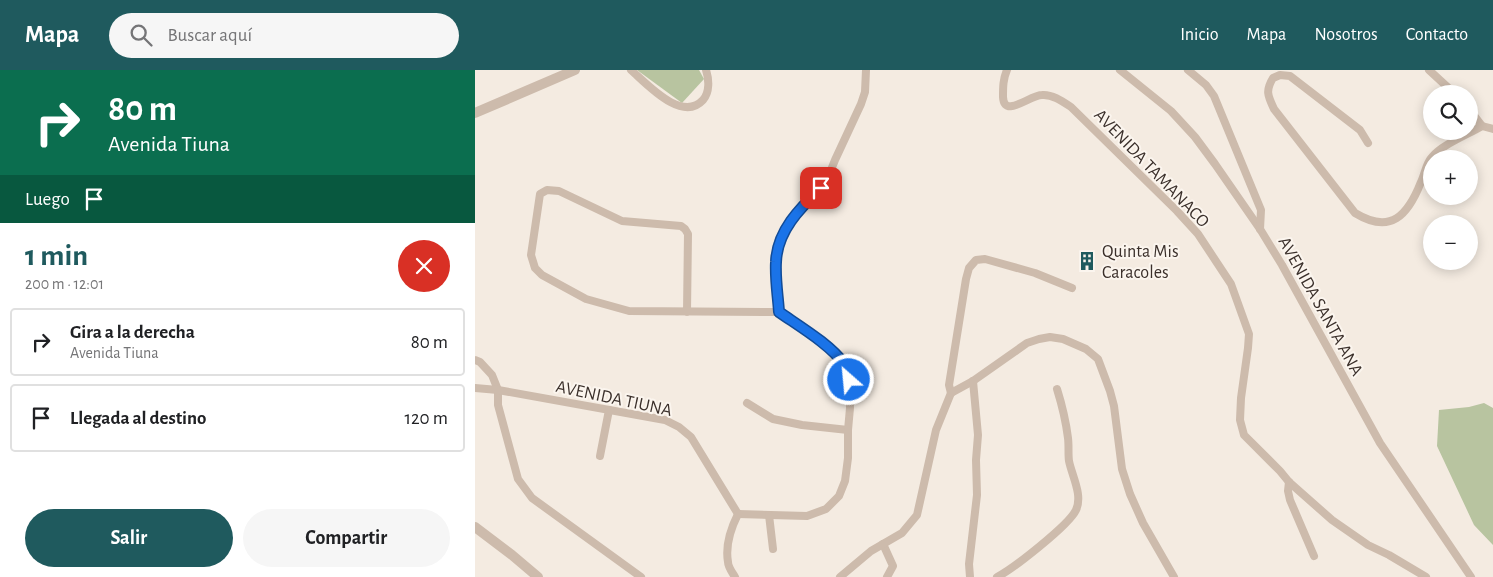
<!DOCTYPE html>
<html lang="es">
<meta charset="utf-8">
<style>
body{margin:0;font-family:"Alegreya Sans",sans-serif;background:#f6f6f6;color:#202124;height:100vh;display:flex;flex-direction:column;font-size:19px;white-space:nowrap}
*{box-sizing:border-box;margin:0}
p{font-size:16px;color:#757577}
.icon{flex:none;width:28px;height:28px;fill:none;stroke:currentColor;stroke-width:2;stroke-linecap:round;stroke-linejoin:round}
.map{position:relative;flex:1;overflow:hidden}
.panel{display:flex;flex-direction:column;background:#fff;width:475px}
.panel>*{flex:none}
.top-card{background:#0b6e4f;color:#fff;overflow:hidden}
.controls{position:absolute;left:948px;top:15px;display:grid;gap:10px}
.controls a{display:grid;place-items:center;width:55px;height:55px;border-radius:50%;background:#fff;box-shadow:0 2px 12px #0003;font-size:25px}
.pin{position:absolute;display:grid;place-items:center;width:42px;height:42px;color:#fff;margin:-21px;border-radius:10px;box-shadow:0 2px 8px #0006}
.me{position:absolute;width:55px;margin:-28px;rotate:333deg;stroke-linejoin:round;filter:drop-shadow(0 0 4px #0008)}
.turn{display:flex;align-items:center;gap:18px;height:105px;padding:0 25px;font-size:22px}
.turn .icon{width:65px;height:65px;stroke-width:2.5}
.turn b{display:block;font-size:35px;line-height:42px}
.then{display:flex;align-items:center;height:48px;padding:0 25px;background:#0003;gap:10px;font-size:19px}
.round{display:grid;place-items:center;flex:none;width:52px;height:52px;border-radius:26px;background:#f6f6f6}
.headline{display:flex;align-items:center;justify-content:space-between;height:85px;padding:0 25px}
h1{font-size:30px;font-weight:700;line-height:38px;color:#1f5a5e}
.primary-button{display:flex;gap:10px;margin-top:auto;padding:10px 25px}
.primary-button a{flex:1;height:58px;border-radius:30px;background:#1f5a5e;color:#fff;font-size:20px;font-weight:700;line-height:58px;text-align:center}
.primary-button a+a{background:#f6f6f6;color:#202124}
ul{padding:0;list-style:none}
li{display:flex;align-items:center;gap:15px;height:68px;margin:0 10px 8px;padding:0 15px;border:2px solid #e0e0e0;border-radius:5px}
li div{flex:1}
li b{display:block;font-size:19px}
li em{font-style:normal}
header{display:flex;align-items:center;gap:30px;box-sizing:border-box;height:70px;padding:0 25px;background:#1f5a5e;color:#fff}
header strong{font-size:24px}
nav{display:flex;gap:28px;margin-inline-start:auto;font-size:18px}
.search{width:350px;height:45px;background:#f6f6f6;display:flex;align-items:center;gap:12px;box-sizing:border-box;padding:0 18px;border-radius:28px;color:#757577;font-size:19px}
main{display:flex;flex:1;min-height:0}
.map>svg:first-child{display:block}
</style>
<header>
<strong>Mapa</strong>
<div class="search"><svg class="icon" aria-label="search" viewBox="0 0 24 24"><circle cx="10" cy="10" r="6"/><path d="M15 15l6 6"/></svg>Buscar aquí</div>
<nav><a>Inicio</a><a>Mapa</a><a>Nosotros</a><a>Contacto</a></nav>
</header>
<main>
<section class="panel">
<div class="top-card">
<div class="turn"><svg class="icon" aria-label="right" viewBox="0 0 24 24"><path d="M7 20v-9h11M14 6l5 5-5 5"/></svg><div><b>80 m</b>Avenida Tiuna</div></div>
<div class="then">Luego<svg class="icon" aria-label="arrive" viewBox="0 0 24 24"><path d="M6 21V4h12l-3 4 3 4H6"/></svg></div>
</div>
<div class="headline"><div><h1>1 min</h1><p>200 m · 12:01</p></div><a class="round" style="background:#d93025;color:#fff"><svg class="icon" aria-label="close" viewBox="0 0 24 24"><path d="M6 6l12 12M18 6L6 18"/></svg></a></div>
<ul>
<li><svg class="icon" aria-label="right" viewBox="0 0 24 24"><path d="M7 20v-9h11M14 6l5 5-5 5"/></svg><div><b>Gira a la derecha</b><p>Avenida Tiuna</p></div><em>80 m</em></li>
<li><svg class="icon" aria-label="arrive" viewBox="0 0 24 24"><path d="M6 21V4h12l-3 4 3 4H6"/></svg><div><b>Llegada al destino</b></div><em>120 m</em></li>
</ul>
<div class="primary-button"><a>Salir</a><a>Compartir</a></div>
</section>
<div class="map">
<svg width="1018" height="507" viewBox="0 0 1018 507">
<rect width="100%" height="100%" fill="#f4ebe1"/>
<g fill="#b8c4a0">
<path d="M162,0H224L229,9L207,33Z"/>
<path d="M1009,333L1018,338V475L999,455L962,376L964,340L994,337Z"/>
</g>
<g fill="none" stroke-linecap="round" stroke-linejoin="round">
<g stroke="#cdbbac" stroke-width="8">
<path d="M156,0C172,14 207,53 228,30C235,22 234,9 231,0"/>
<path d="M532,0C528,9 528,17 528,27C529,49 555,25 567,25C577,24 587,31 596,37L702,141L723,164L756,214L774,264L773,278L766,328L765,350L769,365L805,401L814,412L857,450L893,475L914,485L951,507"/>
<path d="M645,0L696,41L720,67L740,94L785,159L807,195L905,373L996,507"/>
<path d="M713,0L731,15L739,26L786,140L785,159"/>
<path d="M954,0L980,24"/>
<path d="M994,39L1007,56"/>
<path d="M893,73L885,60L815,6L805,5L798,8C790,21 793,26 799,39L880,143C916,165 933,145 946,112C950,104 951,93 957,87C968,74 992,65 1007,56L1018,59"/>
<path d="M212,242L213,164L210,159L206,156L147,151L84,121L72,120L65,124L56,185L60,198L67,205L111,229L154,241L303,242"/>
<path d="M0,290L5,292L17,305L23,320V335L43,409L57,428L166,507"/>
<path d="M0,318L23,320L190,350L204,357L216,367L263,444"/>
<path d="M476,323L474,315L491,209L494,198L501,190L510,189L560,203L597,218"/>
<path d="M272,333L298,349L327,355L373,360"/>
<path d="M125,386L134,340"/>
<path d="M814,412L813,421L815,430L839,486"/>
<path d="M263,444L332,446L351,439L364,426L370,411L373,388V360L375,338L374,310L370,296L357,282L334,263L303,242L301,191L307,166L313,154L325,138L345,117L354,105L360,90L386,34L390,22L391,0"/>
<path d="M294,445L298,479"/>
<path d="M408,474L418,496L412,507"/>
<path d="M260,507C257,502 253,497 253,492C250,475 256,458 263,444"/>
<path d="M365,507L396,481L427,463L442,445L461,360L476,323L498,311L552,273L564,269L575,267L588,269L611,279L623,289L635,321L639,336L647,399L655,424L668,453L699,507"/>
<path d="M495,507L494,494L502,425L501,390L503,365L498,311"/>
<path d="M522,507C538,499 594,455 601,440C608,425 597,406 594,391C593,384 594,376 593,368C591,352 587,335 582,319"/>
</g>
<g stroke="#cdbbac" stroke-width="10">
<path d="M0,43L100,0"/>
<path d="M0,457L37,485L63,507"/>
</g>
</g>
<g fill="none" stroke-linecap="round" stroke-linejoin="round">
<g stroke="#114b97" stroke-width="12">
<path id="route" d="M346,118C325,138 302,161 301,192C300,209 303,226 304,242C324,256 356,275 369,294C372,299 373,305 374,310"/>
</g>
<use href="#route" stroke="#1a73e8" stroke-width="9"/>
</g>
<defs>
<g id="building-bare" transform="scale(1.5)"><path d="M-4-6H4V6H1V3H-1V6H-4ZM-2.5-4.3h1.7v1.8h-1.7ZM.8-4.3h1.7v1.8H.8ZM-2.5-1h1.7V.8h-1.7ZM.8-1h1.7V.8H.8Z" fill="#1f5a5e" stroke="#fbf5ee" stroke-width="2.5" paint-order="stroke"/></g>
</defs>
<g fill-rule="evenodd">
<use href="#building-bare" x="612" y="191"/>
</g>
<g text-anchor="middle" stroke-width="4" stroke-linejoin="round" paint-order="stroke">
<g font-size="18" fill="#3b302b" stroke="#fbf5ee">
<text transform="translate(677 98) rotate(46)" y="6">AVENIDA TAMANACO</text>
<text transform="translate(846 236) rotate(61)" y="6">AVENIDA SANTA ANA</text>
<text transform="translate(139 328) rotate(12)" y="6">AVENIDA TIUNA</text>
</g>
<g font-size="18" fill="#3b302b" stroke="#fbf5ee" text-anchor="start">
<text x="627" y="187">Quinta Mis<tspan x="627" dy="21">Caracoles</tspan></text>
</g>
</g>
</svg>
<div class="controls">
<a><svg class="icon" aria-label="search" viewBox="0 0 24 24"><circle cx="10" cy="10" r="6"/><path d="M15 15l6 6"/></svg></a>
<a>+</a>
<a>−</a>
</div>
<div class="pin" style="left:346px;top:118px;background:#d93025"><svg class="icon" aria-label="arrive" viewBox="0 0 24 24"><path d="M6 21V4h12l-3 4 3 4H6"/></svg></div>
<svg class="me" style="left:374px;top:310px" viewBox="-20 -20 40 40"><circle r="17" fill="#1a73e8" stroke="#fff" stroke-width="3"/><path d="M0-11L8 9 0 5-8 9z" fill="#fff"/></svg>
</div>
</main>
